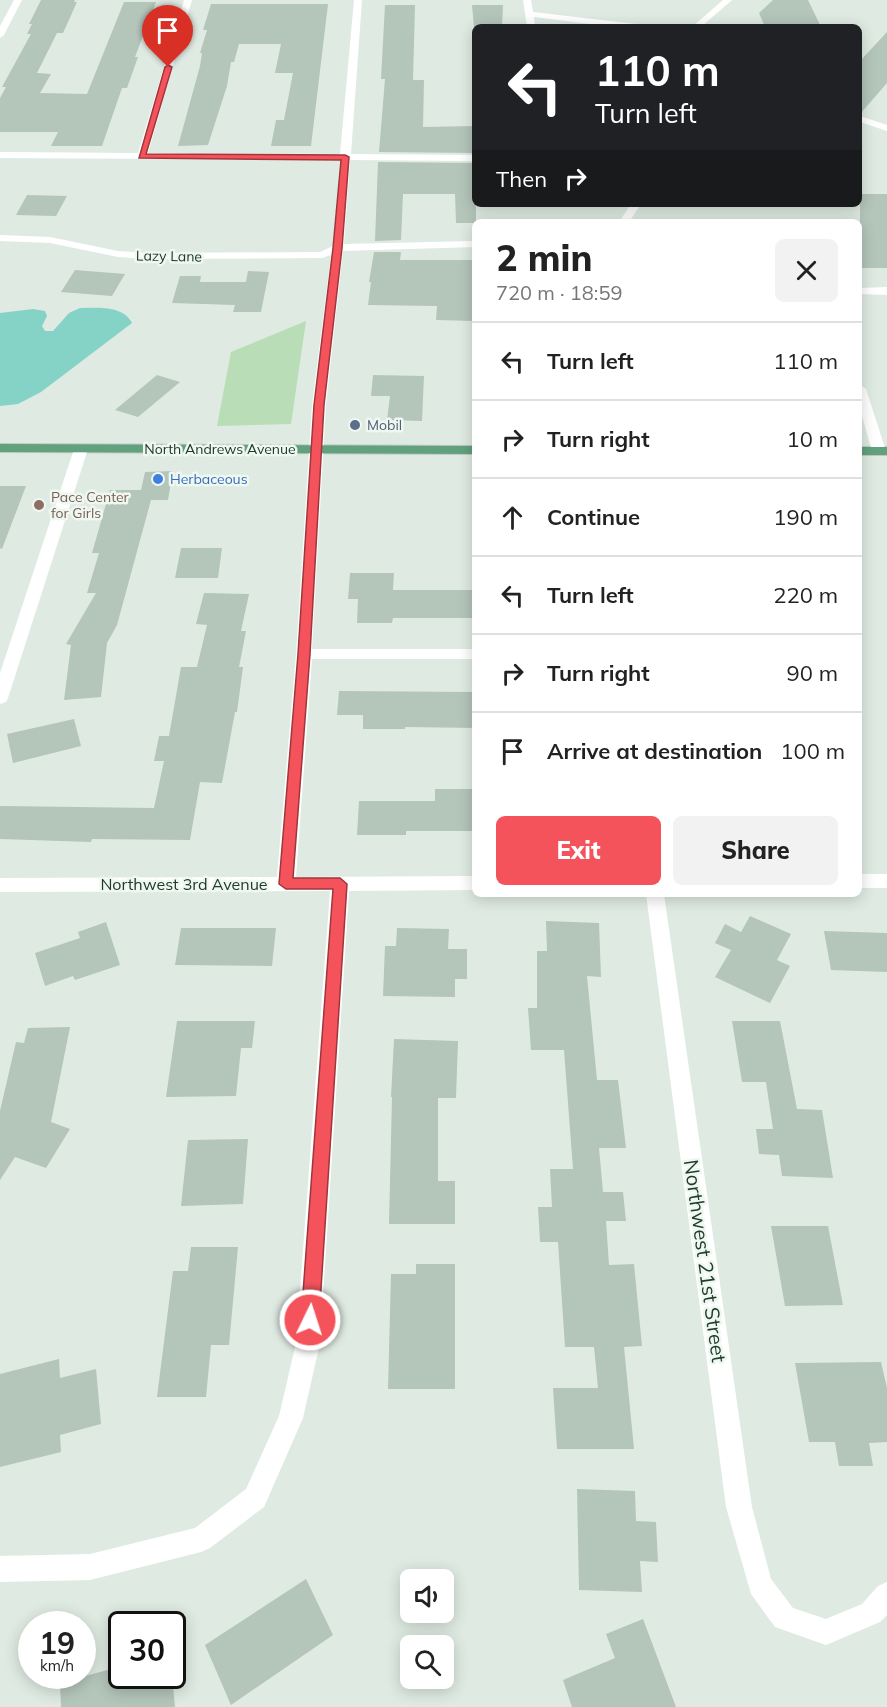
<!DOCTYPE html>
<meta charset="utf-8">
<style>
body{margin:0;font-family:Mulish,sans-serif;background:#f2f2f2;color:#222;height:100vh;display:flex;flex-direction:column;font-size:22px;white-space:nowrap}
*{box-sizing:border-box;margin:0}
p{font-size:20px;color:#767676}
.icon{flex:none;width:33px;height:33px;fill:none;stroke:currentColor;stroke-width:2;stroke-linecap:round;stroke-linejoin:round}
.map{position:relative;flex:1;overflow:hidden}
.sheet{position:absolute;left:472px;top:219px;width:390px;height:678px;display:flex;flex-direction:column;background:#fff;border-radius:9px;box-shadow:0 3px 15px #0003}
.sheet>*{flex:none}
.top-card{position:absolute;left:472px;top:24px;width:390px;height:183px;border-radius:9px;box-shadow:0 3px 15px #0003;background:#202124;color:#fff;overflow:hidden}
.controls{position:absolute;left:400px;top:1569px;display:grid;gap:12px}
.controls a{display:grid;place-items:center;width:54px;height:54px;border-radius:9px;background:#fff;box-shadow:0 3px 15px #0003;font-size:30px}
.speed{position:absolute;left:18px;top:1611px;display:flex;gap:12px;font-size:30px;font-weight:700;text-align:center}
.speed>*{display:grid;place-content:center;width:78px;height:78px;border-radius:50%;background:#fff;box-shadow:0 3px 15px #0003;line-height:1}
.speed small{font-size:15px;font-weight:400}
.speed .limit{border:3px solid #111;border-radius:9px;background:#fff;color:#111}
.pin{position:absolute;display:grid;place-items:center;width:51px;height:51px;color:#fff;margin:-62px -26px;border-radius:50% 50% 50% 0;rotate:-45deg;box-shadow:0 0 6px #0007}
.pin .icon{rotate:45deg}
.me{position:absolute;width:66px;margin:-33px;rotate:4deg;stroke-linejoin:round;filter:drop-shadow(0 0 4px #0008)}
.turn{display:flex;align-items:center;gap:21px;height:126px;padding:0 24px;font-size:27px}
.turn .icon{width:78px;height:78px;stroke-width:2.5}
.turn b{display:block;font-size:42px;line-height:51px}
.then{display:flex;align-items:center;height:57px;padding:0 24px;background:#0003;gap:12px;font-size:22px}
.round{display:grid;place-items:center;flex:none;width:63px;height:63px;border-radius:9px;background:#f2f2f2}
.head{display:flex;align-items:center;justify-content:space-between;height:102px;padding:0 24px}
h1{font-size:36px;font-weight:800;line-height:45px}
.cta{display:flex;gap:12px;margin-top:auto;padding:12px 24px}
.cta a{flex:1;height:69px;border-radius:9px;background:#f5535c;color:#fff;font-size:24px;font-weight:800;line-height:69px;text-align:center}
.cta a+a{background:#f2f2f2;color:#222}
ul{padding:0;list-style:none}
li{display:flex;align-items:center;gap:18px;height:78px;padding:0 24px;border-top:2px solid #e0e0e0}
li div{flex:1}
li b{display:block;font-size:22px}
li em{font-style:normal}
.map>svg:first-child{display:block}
</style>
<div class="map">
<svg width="887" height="1707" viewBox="0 0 887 1707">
<rect width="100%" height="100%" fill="#dfebe2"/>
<path fill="#b8ddb7" d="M306,321L291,424L217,426L231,352Z"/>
<path fill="#85d2c6" d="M80,308C97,308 123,305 132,323L41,392L18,404L0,406V313L33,309L45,311L47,316L42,326L45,331H53L69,313Z"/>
<g fill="#b4c5ba">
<path d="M41,0H75L74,2H77L63,33H57L37,73L51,74L40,93L87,94L124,2H156L135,57H138L127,88H122L102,146H51L58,132H0V98L6,87H2L31,34H27L32,24H29Z"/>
<path d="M773,0H808L821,27H765L759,13Z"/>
<path d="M211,4H328L311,146H271L276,120H284L293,73H275L281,44H239L234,62H231L227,86L208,145L178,146L200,66L202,53H200L207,30H203Z"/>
<path d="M385,5H415L413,80H424L423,127L476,126V153L379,152L385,79H381Z"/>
<path d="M472,5H503L502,27H474Z"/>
<path d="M887,32V83L860,114V61Z"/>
<path d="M378,162L476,163V223H456L455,194H403L401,240L375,241Z"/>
<rect x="860" y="194" width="27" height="74"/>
<path d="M27,195L67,196L56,216L16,215Z"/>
<path d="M374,252H401L400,260H473L474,321L436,320L437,306L368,305L371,282H369Z"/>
<path d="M75,270L125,274L112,296L61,292Z"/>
<path d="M248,271L269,272L261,312H233L235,305L172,303L180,276H201L200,282H246Z"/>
<path d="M157,375L180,382L138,417L115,410Z"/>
<path d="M373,375L424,376L422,421L387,420L390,396H371Z"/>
<path d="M173,471L168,500H151L117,625L107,643L101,697L64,700L71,645L66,644L96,593H87L99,553H92L110,490H141L145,472Z"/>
<path d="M0,486H26L2,549L0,548Z"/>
<path d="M181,548H222L218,578H175Z"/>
<path d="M350,573H394L393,590H475L476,618H393L392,623H357L358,599H348Z"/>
<path d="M204,593L249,594L241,631H246L239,667H243L237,712H235L222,783L200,782L190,840L92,839L91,842L0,839V806L154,808L164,761H154L159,736H169L181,667H197L207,625L196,624Z"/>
<path d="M339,691L476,692V728L405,727V729H363V715H337Z"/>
<path d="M74,719L81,746L13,763L7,734Z"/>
<path d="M435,789H476V831H406V835H357L359,801H435Z"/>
<path d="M750,916L791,934L777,960L790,966L770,1003L715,977L731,950L715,943L725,924L741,932Z"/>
<path d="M546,921L599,923L601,977L587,976L597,1080H618L626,1148H599L603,1192H623L626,1221H606L609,1265L634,1264L642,1346L624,1347L634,1449H557L553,1388H598L594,1347H565L558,1242H540L538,1207H552L550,1169H573L564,1050H531L528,1008H537V951H547Z"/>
<path d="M106,922L120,965L75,980L73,976L45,986L35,953L80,938L78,932Z"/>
<path d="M181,928H276L272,966L175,965Z"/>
<path d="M397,928L449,929L448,949H467V979H455V997L383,996L385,946H396Z"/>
<path d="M824,931L887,933V972L831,970Z"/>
<path d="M177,1021H255L252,1048H241L236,1096L166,1097Z"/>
<path d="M732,1021H780L797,1109L822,1110L833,1178L782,1176L779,1155L759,1154L756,1129H773L766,1082H742Z"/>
<path d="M70,1027L51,1122L70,1129L46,1168L15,1157L0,1180V1111L16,1042L24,1043L28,1028Z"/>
<path d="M394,1039L458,1041L456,1098H438V1181H455V1224H389L392,1097H391Z"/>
<path d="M248,1139L243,1204L181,1206L188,1140Z"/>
<path d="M771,1226H828L843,1305L785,1306Z"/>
<path d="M191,1247H238L229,1345H211L206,1397H157L173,1271H188Z"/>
<path d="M416,1264H455V1389H388L391,1274H416Z"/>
<path d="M59,1359L60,1378L96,1369L101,1424L60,1435L61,1452L0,1467V1374Z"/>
<path d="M881,1362L887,1388V1442L869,1443L873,1466H839L835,1442H809L795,1363Z"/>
<path d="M577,1489L635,1491L636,1521L656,1522L658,1562L640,1561L642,1592L579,1590Z"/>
<path d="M306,1579L333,1635L231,1705L205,1645Z"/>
<path d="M643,1619L676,1707H572L563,1680L615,1658L606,1634Z"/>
<path d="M122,1666V1676H172L175,1707H61L60,1683Z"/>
</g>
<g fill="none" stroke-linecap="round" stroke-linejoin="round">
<g stroke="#c1c8c4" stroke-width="2">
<g id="major">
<path d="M0,444L476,446V454L0,452Z"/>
<rect x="860" y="447" width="27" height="8"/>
</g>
</g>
<g fill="#fff" fill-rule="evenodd">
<path d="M14,0H22L4,35L0,38V26Z"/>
<path d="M184,0H192L148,153L340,154L354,0H362L351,154L476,155V161L350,160L344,244L474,241L476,247L343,251L326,405L312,649H476V659H312L296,877L476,876V890L349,891L320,1343L303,1418L264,1507L210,1548L201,1552L90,1580L0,1582V1556L90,1554L195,1528L246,1489L279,1416L296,1343L330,891L0,892V878L277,877L296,654L312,405L331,255L322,258L148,259L118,257L50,243L0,241V235L50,237L118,251L148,253L320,252L333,246L340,160L0,158V152L138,153Z"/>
<path d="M523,0H531L533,12L636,24L640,27H614L534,17L535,27H527Z"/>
<path d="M723,0H732L701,27H692Z"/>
<path d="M860,116L887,125V131L860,122Z"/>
<path d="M631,204H641L629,222H619Z"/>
<path d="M887,287V295L860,294V288Z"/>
<path d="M860,385L866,389L886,451L884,454L879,455L872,451L860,409Z"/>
<path d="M81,445L88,449L8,698L6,702L0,704V673L74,449Z"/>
<rect x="860" y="874" width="27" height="14"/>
<path d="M646,894H664L752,1507L771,1579L793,1608L826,1619L862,1604L878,1586L887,1582V1615L880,1622L826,1645L775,1627L751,1594L726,1507Z"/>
</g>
<use href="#major" fill="#62a17e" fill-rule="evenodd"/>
</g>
<path fill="#f5535c" stroke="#9f363c" stroke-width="1.5" d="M168,65L172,67L146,154L345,155L349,157L342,248L324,405L310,654L293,878H340L347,884L319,1320L316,1326L310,1328L304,1326L301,1320L333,889H286L279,884L298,654L314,405L333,248L341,160L139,158L165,67Z"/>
<circle fill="#5c6f8a" stroke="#eff7f1" stroke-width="2" cx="355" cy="425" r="6"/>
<circle fill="#3f7fe0" stroke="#eff7f1" stroke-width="2" cx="158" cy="479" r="6"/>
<circle fill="#8d6e63" stroke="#eff7f1" stroke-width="2" cx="39" cy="505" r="6"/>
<g text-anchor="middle" stroke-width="5" stroke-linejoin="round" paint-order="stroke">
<g font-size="14" fill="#203b2b" stroke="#eff7f1">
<text transform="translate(169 256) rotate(1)" y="5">Lazy Lane</text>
<text x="220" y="454">North Andrews Avenue</text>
</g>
<g font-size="14" fill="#4e5e75" stroke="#eff7f1" text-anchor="start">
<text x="367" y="430">Mobil</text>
</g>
<g font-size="14" fill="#366cbe" stroke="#eff7f1" text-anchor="start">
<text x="170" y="484">Herbaceous</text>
</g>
<g font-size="14" fill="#785e54" stroke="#eff7f1" text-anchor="start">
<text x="51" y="502">Pace Center<tspan x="51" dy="16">for Girls</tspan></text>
</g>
<g font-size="16" fill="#203b2b" stroke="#eff7f1">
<text x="184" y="890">Northwest 3rd Avenue</text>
</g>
<g font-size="20" fill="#203b2b" stroke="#eff7f1">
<text transform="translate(705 1261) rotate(82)" y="7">Northwest 21st Street</text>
</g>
</g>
</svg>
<div class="controls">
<a><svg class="icon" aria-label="sound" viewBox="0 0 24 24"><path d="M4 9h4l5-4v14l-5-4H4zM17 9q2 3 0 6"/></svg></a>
<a><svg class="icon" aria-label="search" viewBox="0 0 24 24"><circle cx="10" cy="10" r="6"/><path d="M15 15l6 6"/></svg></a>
</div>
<div class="speed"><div>19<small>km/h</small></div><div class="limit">30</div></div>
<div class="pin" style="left:168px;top:67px;background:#d93025"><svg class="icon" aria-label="arrive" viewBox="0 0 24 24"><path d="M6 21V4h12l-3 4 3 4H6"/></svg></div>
<svg class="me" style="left:310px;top:1320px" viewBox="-20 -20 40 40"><circle r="17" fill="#f5535c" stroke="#fff" stroke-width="3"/><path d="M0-11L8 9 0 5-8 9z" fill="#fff"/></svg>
<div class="top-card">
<div class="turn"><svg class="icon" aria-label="left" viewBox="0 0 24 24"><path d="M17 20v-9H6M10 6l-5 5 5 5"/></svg><div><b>110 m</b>Turn left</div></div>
<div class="then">Then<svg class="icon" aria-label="right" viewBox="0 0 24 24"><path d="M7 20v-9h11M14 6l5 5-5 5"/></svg></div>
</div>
<section class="sheet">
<div class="head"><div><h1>2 min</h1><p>720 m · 18:59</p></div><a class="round"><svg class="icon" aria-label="close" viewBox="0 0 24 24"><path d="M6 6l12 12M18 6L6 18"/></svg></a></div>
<ul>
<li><svg class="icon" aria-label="left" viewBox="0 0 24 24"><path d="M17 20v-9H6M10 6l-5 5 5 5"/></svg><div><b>Turn left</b></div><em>110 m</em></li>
<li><svg class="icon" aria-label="right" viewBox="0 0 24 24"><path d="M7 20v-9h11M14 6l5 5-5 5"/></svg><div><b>Turn right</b></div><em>10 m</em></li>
<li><svg class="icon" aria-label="ahead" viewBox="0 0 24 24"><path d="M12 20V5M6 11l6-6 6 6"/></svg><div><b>Continue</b></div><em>190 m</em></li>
<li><svg class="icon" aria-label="left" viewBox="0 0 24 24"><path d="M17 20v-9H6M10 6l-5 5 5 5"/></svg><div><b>Turn left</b></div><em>220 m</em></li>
<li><svg class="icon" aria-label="right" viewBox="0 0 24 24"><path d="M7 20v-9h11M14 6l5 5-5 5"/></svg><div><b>Turn right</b></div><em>90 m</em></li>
<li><svg class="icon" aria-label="arrive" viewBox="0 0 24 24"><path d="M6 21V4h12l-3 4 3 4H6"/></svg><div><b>Arrive at destination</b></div><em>100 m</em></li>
</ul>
<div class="cta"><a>Exit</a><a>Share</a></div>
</section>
</div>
